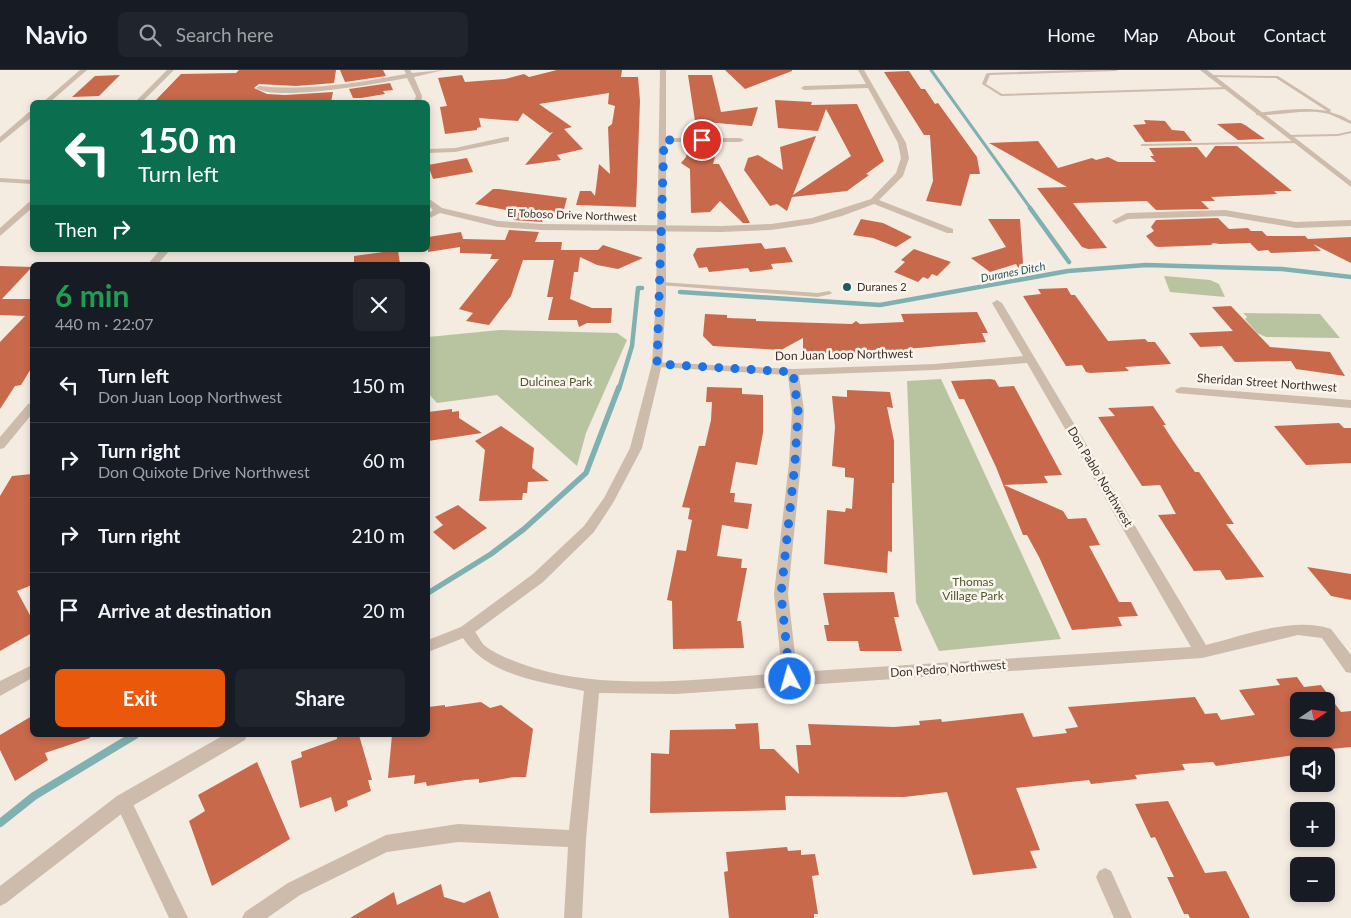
<!DOCTYPE html>
<meta charset="utf-8">
<style>
body{margin:0;font-family:Lato,sans-serif;background:#20242c;color:#f1f3f6;height:100vh;display:flex;flex-direction:column;font-size:19px;white-space:nowrap}
*{box-sizing:border-box;margin:0}
p{font-size:16px;color:#9ea1a6}
.icon{flex:none;width:28px;height:28px;fill:none;stroke:currentColor;stroke-width:2;stroke-linecap:round;stroke-linejoin:round}
.map{position:relative;flex:1;overflow:hidden}
.panel{position:absolute;left:30px;top:192px;width:400px;height:475px;display:flex;flex-direction:column;background:#171b24;border-radius:8px;box-shadow:0 2px 8px #0003}
.panel>*{flex:none}
.top-card{position:absolute;left:30px;top:30px;width:400px;height:152px;border-radius:8px;box-shadow:0 2px 8px #0003;background:#0b6e4f;color:#fff;overflow:hidden}
.needle{width:32px;rotate:77deg}
.fabs{position:absolute;left:1290px;top:622px;display:grid;gap:10px}
.fabs a{display:grid;place-items:center;width:45px;height:45px;border-radius:8px;background:#171b24;box-shadow:0 2px 8px #0003;font-size:25px}
.pin{position:absolute;display:grid;place-items:center;width:42px;height:42px;color:#fff;margin:-21px;border:2px solid #fff;border-radius:50%;box-shadow:0 1px 5px #0007}
.me{position:absolute;width:55px;margin:-28px;rotate:354deg;stroke-linejoin:round;filter:drop-shadow(0 0 4px #0008)}
.turn{display:flex;align-items:center;gap:18px;height:105px;padding:0 25px;font-size:22px}
.turn .icon{width:65px;height:65px;stroke-width:2.5}
.turn b{display:block;font-size:35px;line-height:42px}
.then{display:flex;align-items:center;height:48px;padding:0 25px;background:#0003;gap:10px;font-size:19px}
.round{display:grid;place-items:center;flex:none;width:52px;height:52px;border-radius:8px;background:#20242c}
.overview{display:flex;align-items:center;justify-content:space-between;height:85px;padding:0 25px}
h1{font-size:30px;font-weight:700;line-height:38px;color:#1e9e55}
.cta{display:flex;gap:10px;margin-top:auto;padding:10px 25px}
.cta a{flex:1;height:58px;border-radius:8px;background:#ea580c;color:#fff;font-size:20px;font-weight:700;line-height:58px;text-align:center}
.cta a+a{background:#20242c;color:#f1f3f6}
ul{padding:0;list-style:none}
li{display:flex;align-items:center;gap:15px;height:75px;padding:0 25px;border-top:1px solid #363941}
li div{flex:1}
li b{display:block;font-size:19px}
li em{font-style:normal}
header{display:flex;align-items:center;gap:30px;box-sizing:border-box;height:70px;padding:0 25px;background:#171b24;border-bottom:1px solid #363941}
header strong{font-size:24px}
nav{display:flex;gap:28px;margin-inline-start:auto;font-size:18px}
.search{width:350px;height:45px;background:#20242c;display:flex;align-items:center;gap:12px;box-sizing:border-box;padding:0 18px;border-radius:8px;color:#9ea1a6;font-size:19px}
.map>svg:first-child{display:block}
</style>
<header>
<strong>Navio</strong>
<div class="search"><svg class="icon" aria-label="search" viewBox="0 0 24 24"><circle cx="10" cy="10" r="6"/><path d="M15 15l6 6"/></svg>Search here</div>
<nav><a>Home</a><a>Map</a><a>About</a><a>Contact</a></nav>
</header>
<div class="map">
<svg width="1351" height="848" viewBox="0 0 1351 848">
<rect width="100%" height="100%" fill="#f4ebe1"/>
<g fill="#b8c4a0">
<path d="M1164,206L1210,210L1219,214L1225,227L1170,222Z"/>
<path d="M1243,243L1320,244L1340,268L1266,267L1257,263L1245,249L1247,247Z"/>
<path d="M500,260L617,263L627,270L586,363L577,396L497,325L437,333L428,323V267Z"/>
<path d="M941,309L1061,569L939,581L916,532L907,311Z"/>
</g>
<g fill="none" stroke-linecap="round" stroke-linejoin="round">
<path stroke="#7fb0b2" stroke-width="3" d="M931,0L1031,139"/>
<g stroke="#7fb0b2" stroke-width="4.5">
<path d="M1030,138L1069,192"/>
<path d="M680,222L880,235L1068,201L1146,195L1282,199L1351,207"/>
<path d="M619,319L632,276L638,218H642"/>
</g>
<path stroke="#7fb0b2" stroke-width="5.5" d="M428,523L491,484L524,459L586,403L619,317"/>
<path stroke="#7fb0b2" stroke-width="8" d="M0,753L34,726L135,665"/>
</g>
<g fill="#c8694b" fill-rule="evenodd">
<path d="M239,0H336L334,13L296,16L259,14L254,18L267,24L285,25L333,22L331,32H154L181,4L236,3Z"/>
<path d="M340,0H383L386,6L345,12Z"/>
<path d="M557,0H622L621,7H638L640,31L636,137L576,135L580,121H591L595,126L599,94L610,104L608,57L612,54L615,36L608,34L609,23L539,34L572,57L564,59L583,79L557,85L561,90L525,95L553,62L550,63L523,43L518,51L479,48L481,57L477,58V60L445,64L440,37L447,36L438,8L462,5L465,12L505,9L524,4L529,7Z"/>
<path d="M725,0H792V1L745,19Z"/>
<path d="M909,1L921,19H925L935,34L938,33L977,87L980,104H970L961,136L926,131L933,111L930,65H924L884,2Z"/>
<path d="M120,5L99,26L72,27L95,6Z"/>
<path d="M688,5H712L721,42L758,37L752,56L705,52L714,58L715,66H693L698,51H695Z"/>
<path d="M390,13L393,20L383,21L385,24L361,28H353L349,19Z"/>
<path d="M775,30L812,32L811,35L857,34L884,91L866,104L869,105L847,121L792,127L787,141L777,134L770,136L744,100L748,88L758,85L783,100L780,77L816,66L793,125L851,86L826,39L818,61L778,58Z"/>
<path d="M1144,50L1165,51L1172,60L1184,61L1192,71L1145,72L1133,55L1146,54Z"/>
<path d="M1241,53L1245,55L1265,69L1238,70L1217,54Z"/>
<path d="M1038,71L1058,98L1092,88L1096,90L1108,87L1118,92H1156L1150,86H1154L1149,78L1197,77L1206,88L1215,76H1237L1292,121H1274L1277,124L1211,127L1215,131H1201L1209,139L1156,140L1147,131L1073,133L1107,178L1088,179L1082,177L1037,118L1067,117L989,73Z"/>
<path d="M690,74H716V78L712,81L715,87L713,94H719L750,153H743L720,131L710,142L691,143L690,99L681,93L686,87Z"/>
<path d="M467,88L473,102L433,109L428,95Z"/>
<path d="M493,119H499L567,128L563,143H545L542,152L513,150L516,142L475,134Z"/>
<path d="M1218,148L1229,159L1248,158L1251,161H1262L1267,166H1305L1308,169L1351,167V193L1313,174L1321,181L1271,183L1268,180L1258,181L1250,173L1220,174L1213,173L1211,175L1158,177L1155,176L1146,166L1154,161L1151,157L1156,150Z"/>
<path d="M861,149L883,153L912,167L896,177L873,168L853,165Z"/>
<path d="M988,149H1020L1024,207L1016,194L990,202L971,188L1006,177Z"/>
<path d="M509,160L539,162L535,172H562L561,180H598L603,175L643,188L618,199L597,195L580,187L578,202H574L570,229L592,238H612L611,253H587L579,257L577,250H548L553,227H547L554,190H523L511,226L489,255L466,251L473,243L459,239L499,189H490L492,184L460,183V177L428,182V167L461,162L463,169L505,170Z"/>
<path d="M761,173L765,179L785,177L793,192L771,194L773,199L750,202L748,198L709,202L707,197L699,198L693,185L697,178Z"/>
<path d="M914,179L951,192L937,206L932,204L928,209L923,207L918,212L894,202L905,192L901,190Z"/>
<path d="M398,180L400,194L354,195V186Z"/>
<path d="M0,196L32,197L2,229H32V297L21,315L15,316L0,339V272L25,246L0,245Z"/>
<path d="M1067,218L1071,225H1075L1108,271L1145,269L1148,272H1155L1171,294L1125,297L1129,301L1090,303L1086,302L1082,295L1066,296L1023,226L1041,224L1038,219Z"/>
<path d="M1231,236L1270,277L1330,282L1345,306L1296,299L1291,291L1235,292L1222,276L1200,277L1189,263L1233,261L1212,237Z"/>
<path d="M977,242L988,263H982L986,272L906,279L907,282L885,283L886,285L803,282V268L781,280L713,276L703,266L705,244L727,245V248L756,249V251L852,254L856,251L860,254L904,252L901,244Z"/>
<path d="M990,309L995,310L999,317L1014,316L1062,405L1044,406L1048,413L1004,415L1063,441L1068,449L1086,448L1100,475L1089,476L1119,532H1131L1138,546L1118,547L1122,556L1072,560L1039,487L1027,465H1023L996,397L973,348L964,329H959L951,311Z"/>
<path d="M707,317L742,318V324L763,325V363L757,395L736,392L730,423H735L734,432L752,434L748,459L722,455L717,486L742,489L741,498H747L737,551H741L744,578L673,579L672,531L667,530L677,480L686,481L692,450L688,449L690,438L682,437L699,376H705L711,350L712,332H706Z"/>
<path d="M847,320L890,322L893,338L887,337L894,371V413H892V482L888,481L887,503L824,494L827,440L845,442L846,438L852,439L854,408L845,407V398L832,396L835,357L832,326L847,327Z"/>
<path d="M1153,336L1166,355H1163L1174,372L1195,402H1199L1234,454H1226L1264,507L1226,510L1220,500L1194,501L1158,445L1176,444L1160,415L1142,416L1098,347L1115,346L1108,338Z"/>
<path d="M452,339V342L459,341V348L482,363L428,371V342Z"/>
<path d="M1339,353L1344,358H1351V393L1306,395L1274,356Z"/>
<path d="M501,356L534,378L532,398L549,411L528,412L527,423H523L522,430L479,431L485,380L475,371Z"/>
<path d="M32,404V515L17,521L32,549V563L0,581V426L12,406Z"/>
<path d="M458,435L487,458L454,480L433,462L443,455L435,447Z"/>
<path d="M1307,497L1351,504V530L1331,526Z"/>
<path d="M894,522L899,547H894L902,581H860L858,571H827L824,555H829L823,523Z"/>
<path d="M1297,607L1304,617L1321,615L1341,642L1351,641V677L1300,682L1302,684L1216,696L1213,692L1182,694L1185,700L1135,705L1137,709L1091,714L1089,710L1016,718L1040,780L1030,781L1037,798L973,805L947,722L904,727L785,726L786,740L650,743L651,683L669,684L670,660L736,659L735,654L758,653L760,679H774L799,704L796,675H811L808,654L894,657L920,655L919,651L941,649L942,652L1023,643L1033,667L1067,663L1065,659L1078,657L1068,637L1195,627L1205,644L1217,643L1221,650L1255,645L1239,620L1280,615L1276,609ZM1299,631H1326V659H1299Z"/>
<path d="M481,632L490,638L501,635L533,659L526,707H514L479,713V709L466,710L427,716L426,712L414,714L415,705L388,708L392,665H428V637L445,635V637Z"/>
<path d="M32,646V665H90V668L45,683L48,690L15,711L0,680V665Z"/>
<path d="M337,665H359L372,710H368L371,721L347,731L348,736L335,742L331,727L300,738L291,691L302,687L301,682L337,669Z"/>
<path d="M257,692L290,769L212,816L189,751L205,741L198,725Z"/>
<path d="M1168,731L1205,803L1226,801L1250,848H1190L1188,844H1184L1167,807H1174L1155,767L1151,768L1135,734Z"/>
<path d="M787,777L788,781L801,780V785L815,784L819,805L812,806L818,844H814V848H729L724,802L728,801L726,782Z"/>
<path d="M441,814L444,827L464,833L490,821L499,848H350L394,822L397,835Z"/>
</g>
<g fill="none" stroke-linecap="round" stroke-linejoin="round">
<g fill="#cdbbac" fill-rule="evenodd">
<path d="M1078,0H1118L1116,1L990,5L986,14L1002,24L1227,17L1229,18L1227,19L1001,26L982,14L986,4L988,3Z"/>
<path d="M1210,5L1278,6L1331,40L1330,42L1342,46L1351,51V54C1344,51 1337,47 1329,44C1305,38 1281,46 1256,45V44L1258,43C1281,40 1304,37 1327,41L1276,8L1209,7L1208,6Z"/>
<path d="M1351,61V63L1338,66L1288,67L1286,66L1288,65L1338,64Z"/>
<path d="M1296,71L1298,72V73L1142,76L1140,75L1142,74Z"/>
<path d="M661,212L818,223L829,221L832,223L831,224L818,227L659,215V213Z"/>
</g>
<g fill="#cdbbac" fill-rule="evenodd">
<path d="M80,0H87L50,32H43Z"/>
<path d="M167,0H174L142,32H135Z"/>
<path d="M404,0H410L412,3L444,0L414,7L422,26L421,32H414L416,26L407,8C379,13 277,32 256,18L259,16C309,21 357,13 406,4Z"/>
<path d="M858,0H864L906,73L909,88L903,106L879,130L953,159V163H947L874,134L842,146L812,154L771,160L721,162L542,160L498,157L440,143L428,149V144L433,140L428,135V128L442,138L498,151L542,154L721,156L771,154L812,148L871,129L896,103L901,88L898,73L868,18L804,20L801,18L804,16L866,14Z"/>
<path d="M29,42H32V47L0,73V67Z"/>
<path d="M506,67H509V71L455,82L428,83V79L455,78Z"/>
<path d="M661,68H740L744,70L740,72H661Z"/>
<path d="M0,108L32,110V114L0,112Z"/>
<path d="M29,132H32V138L0,166V158Z"/>
<path d="M1225,140L1296,152L1351,150V156L1296,158L1225,146L1128,149L1116,154L1112,151L1127,143Z"/>
<path d="M160,180H170L157,195H147Z"/>
<path d="M997,230L1002,233L1206,575C1243,566 1293,546 1331,559L1351,585V603L1346,602L1322,568L1298,565L1202,588L676,624L599,623L586,769L582,848H564L568,777L458,772L387,782L300,825L267,848H242L245,842L288,813L386,765L458,754L569,760L584,621C540,612 481,605 459,561L461,557C475,552 477,569 485,576C498,586 519,593 534,598C609,621 704,609 782,603L774,524L789,393L792,341L788,305L657,297L652,294L653,292L793,299L935,294L1023,286L992,233ZM1027,293L1191,577L797,602L788,524L801,393L804,341L799,305L935,300Z"/>
<path d="M1181,317L1351,330V338L1177,323L1175,321L1177,319Z"/>
<path d="M32,333V344L4,378L0,379V367L28,334Z"/>
<path d="M32,595V608L0,626V611Z"/>
<path d="M123,724L129,726L188,848H169L115,732L117,726Z"/>
<path d="M1105,798L1111,801L1132,848H1114L1096,807L1099,801Z"/>
</g>
<g fill="#cdbbac" fill-rule="evenodd">
<path d="M660,0H666V225L662,294L642,378L613,433L594,462L543,512L471,565L428,582V570L461,557L533,504L584,456L604,428L630,378L652,294L656,225Z"/>
<path d="M1200,0H1207L1351,111V117Z"/>
<path d="M224,665H247L245,670L129,738L6,833L0,836V816L117,726Z"/>
</g>
</g>
<g fill="none" stroke-linecap="round" stroke-linejoin="round">
<path stroke="#1a73e8" stroke-width="9" stroke-dasharray="0 16.2" d="M702,70H664L657,294L793,302L798,341L795,393L781,524L790,609"/>
</g>
<circle fill="#1f5a5e" stroke="#fbf5ee" stroke-width="2" cx="847" cy="217" r="5"/>
<g text-anchor="middle" stroke-width="5" stroke-linejoin="round" paint-order="stroke">
<g font-size="11" fill="#3b302b" stroke="#fbf5ee">
<text transform="translate(572 145) rotate(2)" y="4">El Toboso Drive Northwest</text>
</g>
<g font-size="11" font-style="italic" fill="#1f5a5e" stroke="#fbf5ee">
<text transform="translate(1013 202) rotate(-11)" y="4">Duranes Ditch</text>
</g>
<g font-size="11" fill="#3b302b" stroke="#fbf5ee" text-anchor="start">
<text x="857" y="221">Duranes 2</text>
</g>
<g font-size="12" fill="#3b302b" stroke="#fbf5ee">
<text transform="translate(844 285) rotate(-1)" y="4">Don Juan Loop Northwest</text>
<text transform="translate(1267 313) rotate(4)" y="4">Sheridan Street Northwest</text>
<text transform="translate(1100 407) rotate(59)" y="4">Don Pablo Northwest</text>
<text transform="translate(948 599) rotate(-4)" y="4">Don Pedro Northwest</text>
</g>
<g font-size="12" fill="#4a5a2e" stroke="#fbf5ee">
<text x="556" y="316">Dulcinea Park</text>
<text x="973" y="516">Thomas<tspan x="973" dy="14">Village Park</tspan></text>
</g>
</g>
</svg>
<div class="fabs">
<a><svg class="needle" viewBox="-14 -14 28 28"><path d="M0-13l5 13h-10z" fill="#e53935"/><path d="M0 13l5-13h-10z" fill="#9ea1a6"/></svg></a>
<a><svg class="icon" aria-label="sound" viewBox="0 0 24 24"><path d="M4 9h4l5-4v14l-5-4H4zM17 9q2 3 0 6"/></svg></a>
<a>+</a>
<a>−</a>
</div>
<div class="pin" style="left:702px;top:70px;background:#d93025"><svg class="icon" aria-label="arrive" viewBox="0 0 24 24"><path d="M6 21V4h12l-3 4 3 4H6"/></svg></div>
<svg class="me" style="left:790px;top:609px" viewBox="-20 -20 40 40"><circle r="17" fill="#1a73e8" stroke="#fff" stroke-width="3"/><path d="M0-11L8 9 0 5-8 9z" fill="#fff"/></svg>
<div class="top-card">
<div class="turn"><svg class="icon" aria-label="left" viewBox="0 0 24 24"><path d="M17 20v-9H6M10 6l-5 5 5 5"/></svg><div><b>150 m</b>Turn left</div></div>
<div class="then">Then<svg class="icon" aria-label="right" viewBox="0 0 24 24"><path d="M7 20v-9h11M14 6l5 5-5 5"/></svg></div>
</div>
<section class="panel">
<div class="overview"><div><h1>6 min</h1><p>440 m · 22:07</p></div><a class="round"><svg class="icon" aria-label="close" viewBox="0 0 24 24"><path d="M6 6l12 12M18 6L6 18"/></svg></a></div>
<ul>
<li><svg class="icon" aria-label="left" viewBox="0 0 24 24"><path d="M17 20v-9H6M10 6l-5 5 5 5"/></svg><div><b>Turn left</b><p>Don Juan Loop Northwest</p></div><em>150 m</em></li>
<li><svg class="icon" aria-label="right" viewBox="0 0 24 24"><path d="M7 20v-9h11M14 6l5 5-5 5"/></svg><div><b>Turn right</b><p>Don Quixote Drive Northwest</p></div><em>60 m</em></li>
<li><svg class="icon" aria-label="right" viewBox="0 0 24 24"><path d="M7 20v-9h11M14 6l5 5-5 5"/></svg><div><b>Turn right</b></div><em>210 m</em></li>
<li><svg class="icon" aria-label="arrive" viewBox="0 0 24 24"><path d="M6 21V4h12l-3 4 3 4H6"/></svg><div><b>Arrive at destination</b></div><em>20 m</em></li>
</ul>
<div class="cta"><a>Exit</a><a>Share</a></div>
</section>
</div>
